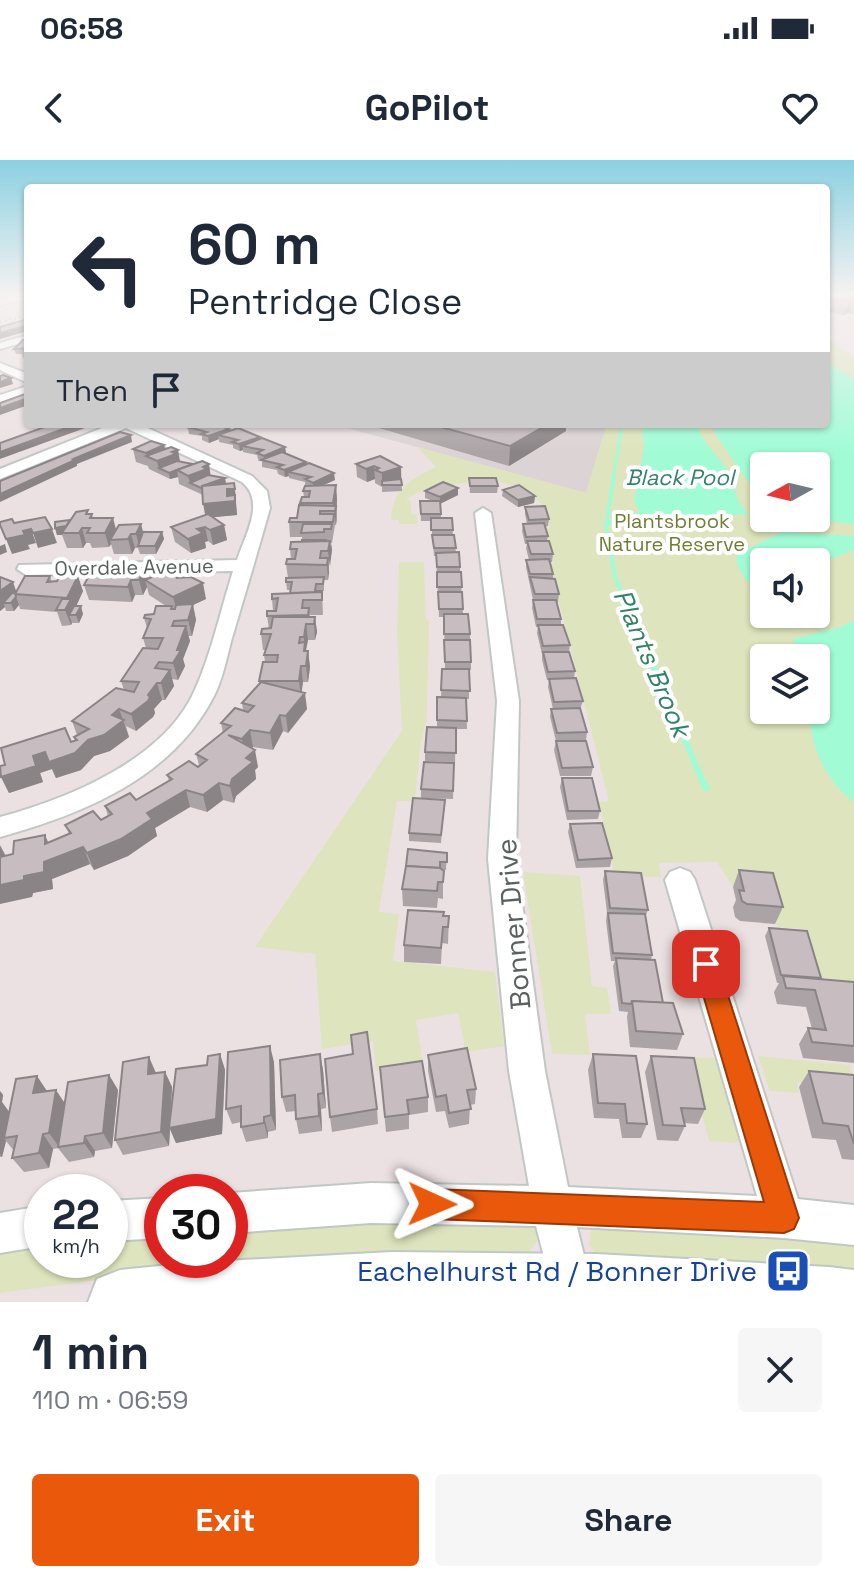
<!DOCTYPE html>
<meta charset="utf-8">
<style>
body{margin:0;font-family:"Space Grotesk",sans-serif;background:#f6f6f7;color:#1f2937;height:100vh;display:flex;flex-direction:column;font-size:30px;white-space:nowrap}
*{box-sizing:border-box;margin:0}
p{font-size:26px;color:#747a83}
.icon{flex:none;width:44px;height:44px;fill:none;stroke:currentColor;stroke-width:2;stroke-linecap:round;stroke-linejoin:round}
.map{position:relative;height:1142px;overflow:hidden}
.panel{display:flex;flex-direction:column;background:#fff;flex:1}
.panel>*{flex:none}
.hud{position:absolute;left:24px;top:24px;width:806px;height:244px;border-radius:8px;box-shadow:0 2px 6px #0004;background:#fff;color:#1f2937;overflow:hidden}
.needle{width:52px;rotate:262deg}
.buttons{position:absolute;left:750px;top:292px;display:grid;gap:16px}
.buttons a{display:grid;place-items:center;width:80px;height:80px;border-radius:8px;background:#fff;box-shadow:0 2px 6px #0004;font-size:40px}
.speed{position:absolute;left:24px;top:1014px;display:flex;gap:16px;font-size:40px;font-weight:700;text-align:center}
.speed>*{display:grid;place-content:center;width:104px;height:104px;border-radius:50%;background:#fff;box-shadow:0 2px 6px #0004;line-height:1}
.speed small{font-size:20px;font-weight:400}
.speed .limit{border:12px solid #d22;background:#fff;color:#111}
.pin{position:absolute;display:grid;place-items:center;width:68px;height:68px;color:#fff;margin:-34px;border-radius:16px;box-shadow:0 4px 12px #0006}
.me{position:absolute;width:88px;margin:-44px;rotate:91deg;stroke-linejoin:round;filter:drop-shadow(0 0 6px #0008)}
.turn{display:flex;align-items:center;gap:28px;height:168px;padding:0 32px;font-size:36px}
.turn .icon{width:104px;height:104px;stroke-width:2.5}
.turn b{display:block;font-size:56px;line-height:68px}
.then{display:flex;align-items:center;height:76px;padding:0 32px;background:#0003;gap:16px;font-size:30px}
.round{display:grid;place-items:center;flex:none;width:84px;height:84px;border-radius:8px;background:#f6f6f7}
.summary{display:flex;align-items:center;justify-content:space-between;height:136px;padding:0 32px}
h1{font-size:48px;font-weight:600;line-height:60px}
.action{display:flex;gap:16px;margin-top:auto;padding:16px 32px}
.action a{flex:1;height:92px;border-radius:8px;background:#ea580c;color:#fff;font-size:32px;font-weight:600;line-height:92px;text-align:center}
.action a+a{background:#f6f6f7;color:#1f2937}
.status{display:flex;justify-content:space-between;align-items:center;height:56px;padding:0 40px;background:#fff;direction:ltr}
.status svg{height:22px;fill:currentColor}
header{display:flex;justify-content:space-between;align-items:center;height:104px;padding:0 32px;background:#fff;font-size:36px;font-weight:600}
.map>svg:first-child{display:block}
</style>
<div class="status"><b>06:58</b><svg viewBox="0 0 49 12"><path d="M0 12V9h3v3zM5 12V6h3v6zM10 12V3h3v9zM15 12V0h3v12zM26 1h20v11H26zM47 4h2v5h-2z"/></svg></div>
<header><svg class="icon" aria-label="back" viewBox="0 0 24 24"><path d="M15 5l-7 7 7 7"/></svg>GoPilot<svg class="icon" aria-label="heart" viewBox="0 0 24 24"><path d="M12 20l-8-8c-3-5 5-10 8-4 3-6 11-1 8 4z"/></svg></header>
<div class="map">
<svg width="854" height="1142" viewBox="0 0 854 1142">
<rect width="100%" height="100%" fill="#ece1e2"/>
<path fill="#dbd3d4" d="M332,264H607L586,333Z"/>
<g fill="#dee4bd" fill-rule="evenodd">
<path d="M826,177L854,197V836L824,834L807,769L777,767L766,730L733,727L717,702L659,703L661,717H615L599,642L609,641L552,414L550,404L554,403L545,369L550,368C549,362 548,355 545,350C526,313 461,318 431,332L424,329L406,339L411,341V354L417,355V364H399V360H391C392,329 411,319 436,307L417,287L586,333L607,264H826ZM764,306H816V358H764ZM764,402H816V454H764ZM764,498H816V550H764Z"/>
<path d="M399,402H424L426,459L429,460L427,557L420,587L415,641H397L379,752L399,754L393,801L495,812L504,886L466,892L458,853L416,860L423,903L376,911L373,881L322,889L315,794L255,787L402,571L397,472Z"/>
<path d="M523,712L580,716L592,826L607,828L611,854H585L590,895L552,894Z"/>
<path d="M758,896L850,905L854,928L797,922L799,933L770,931Z"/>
<path d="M687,897L716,898L740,983L709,981Z"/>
<path d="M335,1057L535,1065L538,1080L524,1099L129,1116L0,1133V1089L42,1083V1100H110V1074L162,1069V1100H230V1064Z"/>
<path d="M591,1067L854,1075V1121L600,1099L589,1085Z"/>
</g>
<g fill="#a1fcd6">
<path d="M826,202L854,219V364L801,358H816V306H764V344L715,274L712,264H826Z"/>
<path d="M642,264H697C702,284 719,295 729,313C739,331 731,336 748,354L658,362L644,357L634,342L644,288Z"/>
<path d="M783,372L854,376V390L826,401L828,416L816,424V402H764V434C748,423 737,414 736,394Z"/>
<path d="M854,460V642C825,620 810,586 809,550H816V498H799L793,479L840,467Z"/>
</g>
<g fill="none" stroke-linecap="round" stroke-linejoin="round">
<path stroke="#a1fcd6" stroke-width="3" d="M613,318L622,264"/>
<g stroke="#a1fcd6" stroke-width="4">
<path d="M606,365L614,316"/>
<path d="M630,453L615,417L606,365L618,357L642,354"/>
</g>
<path stroke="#a1fcd6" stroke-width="6" d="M630,451L705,627"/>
<path stroke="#a1fcd6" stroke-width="7" d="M705,625L706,628"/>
<g stroke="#c0c7c5" stroke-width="4">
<g id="street">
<path d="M22,135L25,140L0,145V139Z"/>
<path d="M28,175V181L0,189V183Z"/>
<path d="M0,203L28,214V223L0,210Z"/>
<path d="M28,226V234L0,243V235Z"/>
<path d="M112,264H139L252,316L267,331L270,348C258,391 245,434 232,478C227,496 223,519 214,536C172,618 83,654 0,677V657C67,639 161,601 193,534C210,499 221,449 233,411L26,415L17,409L19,405L237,400C245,375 266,342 242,322L126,268L0,319V309Z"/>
<path d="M483,348L491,353L519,541L516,699L545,911L568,1027L757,1036L665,720L670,712L680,708L690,712L695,720L798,1039L854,1045V1085L784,1078L577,1067L591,1124L585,1139L578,1142L555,1139L536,1066L371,1063L230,1073V1033L371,1023L529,1026L509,911L488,699L497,541L475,353Z"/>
<path d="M162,1038V1078L110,1081V1041Z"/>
<path d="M42,1046V1086L0,1093V1053Z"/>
</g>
</g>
<g stroke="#c0c8c6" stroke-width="4">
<path id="secondary" d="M392,1092L596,1094L829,1107L854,1110V1142H88L97,1119L120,1110L189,1103Z"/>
</g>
<use href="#street" fill="#fff" fill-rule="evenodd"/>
<use href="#secondary" fill="#fff" fill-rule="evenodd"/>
<path stroke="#acadad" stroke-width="3" stroke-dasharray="1 4" stroke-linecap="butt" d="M0,162L28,155"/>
</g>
<g fill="#aba3a5">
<path d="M826,134H854V154L848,153L844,155L826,152Z"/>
<path d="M28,180V200L23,198L22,194H16L14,189Z"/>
<path d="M185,264H216L229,271L260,279L285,287L286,293L335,320L323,325H336L337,360L336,365H335L332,383H331L332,390L329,406L328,420H324V431H322L323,455H310V457H315L317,472L315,480H308L306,490L308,491L310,507L308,522H303L301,532L307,549L288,573L283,571L273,590L253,587L252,589L258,607L255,610L256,619L236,636L234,643L223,640L207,652L190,647L155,668L157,676L128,696L94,710L90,704L52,719L53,729L33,733L32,737L6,696L48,682L69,674L65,665L101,660L108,656L105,646L136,640L169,621L167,615L199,605L196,594L223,573L221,563L243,550L242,543L259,523L265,502L264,495L266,490H263L261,474L269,469L267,456L273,451L272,439L290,433V430H287L286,422L288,418L286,404L291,399L290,389L301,382L302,380V377H290L289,362L297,358L300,343L304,337L303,331L305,326V322L289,318V316L285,317L278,314L277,310L262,307V301L258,299L257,295L243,292V290L240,291L233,288V285L219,282V279L209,283L202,280V276L189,274L188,269L186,268Z"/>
<path d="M365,264H566V271L509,306Z"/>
<path d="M164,285L165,289L178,290L180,301L211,316L225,318L226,324L234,323L237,355L212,357L224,365L227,380L213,385L208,381L205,382L206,388L191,393L175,382L171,367L205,355L203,335L179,324L178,317L170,319L149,309L148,306L136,302L133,289Z"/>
<path d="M356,304L401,307L402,331L382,332V327L375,323V319L367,322L357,317Z"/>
<path d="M469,318L498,326L497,333H470Z"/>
<path d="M503,330L535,336L534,343L518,347L502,336Z"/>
<path d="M425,331L458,335L441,343V358H452L453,375L456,392H459L463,454L470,474L471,502V510H469V539H466L467,569H456L455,602L425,601V592L437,568V537H441L442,509H445L444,457H439L436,396H434L431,361H421L420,341H433L425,338Z"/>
<path d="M525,347L549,359L548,366L545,367L548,376L547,381L553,394L552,402H550L553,414V419L559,434L558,442H557L561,459V465L570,485L569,492L575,511L574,518L583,541L580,549L587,572L586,580L556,581L550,557L551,549H553L548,527L549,520H547L542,500V494L537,473L538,467H536L532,448L533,440L526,407V400H529L526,388L527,384H525L522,371L523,364H527L525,354Z"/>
<path d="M89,354H92L93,358L116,369L162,372L164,379L156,394H140L138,388H135L132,394H114L111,384L109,387L92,388L90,383H86L83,388H67L62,375H57L55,368L70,360Z"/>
<path d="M111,408L113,414L145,408L148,419L187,417L206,439L193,445L196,460L192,476H188L190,481L183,499L185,506L178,520L172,519L174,526L165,540H162L154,549L155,553L153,557L136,571L126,566L129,577L110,591L94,596L81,610L56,618L52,609L40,613L43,622L9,633L1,617L5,605L75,581L74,577L77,575L72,561L124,530L121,521L146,488L143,478L147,468L144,458L166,446L149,435L147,427L143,435H135L132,442L89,440L84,425Z"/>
<path d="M50,416L52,422L83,431L76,446L83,454L79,463H72L71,465L62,466L57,452L20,449L19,445L14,451H6L5,447L0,451V417L13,422L16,431Z"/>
<path d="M556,581L593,607L591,616H560L554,590Z"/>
<path d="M454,603L453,639L421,638V629Z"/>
<path d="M562,618L600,651L598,659L567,660L560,627Z"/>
<path d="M444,649L441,683L409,681V673Z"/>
<path d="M570,664L612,698L610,707L576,708L568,672Z"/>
<path d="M447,693L446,710H443V739L438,738L437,748L403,746L402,729Z"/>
<path d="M739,710L783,747L775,764L740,761L735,757L733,747L736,740L733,727Z"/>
<path d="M605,711L648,750L645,757L652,795L651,800L663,843L683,874L677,890L630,887L627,857L628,852L619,851L613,806L615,801H611L606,761L607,753L603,720Z"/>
<path d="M444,756H449L448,784L442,783L441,804L404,802V785Z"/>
<path d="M769,768L821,818L820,819L854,822V903L803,898L799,884L808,868L812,869L806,847L777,844L774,832L779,823H777L765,776Z"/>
<path d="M220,894L225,910L222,974L176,983L170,969L169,986L123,995L115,980L156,913L165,912L172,927L170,961L207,905Z"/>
<path d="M320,894L323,910L326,948L321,949L322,971L299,974L296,959V951L286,952L282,937Z"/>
<path d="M353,894L377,949L378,964L332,972L330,957Z"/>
<path d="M593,894L647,964L641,978H622L619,959L594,958L588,910Z"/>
<path d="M428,895L476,929L475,944L470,945L469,964L449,968L445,951L436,952L428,911Z"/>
<path d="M651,896L705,949L698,964L684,963L685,966L678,981L657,980L645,912Z"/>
<path d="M274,902L276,970L268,972V978L246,982L241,967V962L232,964L226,949Z"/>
<path d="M380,907L428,937V952L409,955V969L386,972Z"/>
<path d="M809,911L854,915V1000L842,999L836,980L812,978L799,927Z"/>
<path d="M109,915L118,930L112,988L95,991L94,997L69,1002L58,988L53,989L49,1008L24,1012L12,998L14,991L6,981L2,997H0V931L3,935L2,942L9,952L47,931L65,943Z"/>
</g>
<g fill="#8b8486">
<path d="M12,134H23V135L13,137Z"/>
<path d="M853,138L848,153L844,155L849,141Z"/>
<path d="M28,165V171L0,179V173Z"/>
<path d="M11,218L13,224L0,228V222Z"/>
<path d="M28,238V245L0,255V248Z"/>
<path d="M77,264H96L0,299V292Z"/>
<path d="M548,264H566V271L509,306L510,286Z"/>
<path d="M229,269L230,275H218L219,279L209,283L208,276Z"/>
<path d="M131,275L132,282L77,304V306L0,342V334L73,299Z"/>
<path d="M260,277L261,283L242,286L243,290L240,291L239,284Z"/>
<path d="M164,285L167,298L172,292L178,290L180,303L159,308L160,314L157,301L147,296L146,293Z"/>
<path d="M285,287L286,294L265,301L264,296Z"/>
<path d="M306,302L307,308L288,312L289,316L285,317L284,310Z"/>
<path d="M209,304L211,318L190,323L188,316L203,307Z"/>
<path d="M374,306L375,319L367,322L366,309Z"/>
<path d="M401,307V320L382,325V313Z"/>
<path d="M177,310L178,317L170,319L169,313Z"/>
<path d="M334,313L335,320L313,330V323Z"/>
<path d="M225,318L226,325L202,335L201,328Z"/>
<path d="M336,325L337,339L336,365L333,343Z"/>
<path d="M458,328V335L440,344V337Z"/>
<path d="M227,329H235L237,355L206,358L203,344Z"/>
<path d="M535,336L534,343L518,347V340Z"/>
<path d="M113,358L117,373L110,380L111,384L109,387L105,373Z"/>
<path d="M141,364L145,379L139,386L136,374Z"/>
<path d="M224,365L227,380L213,385L210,370Z"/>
<path d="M70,366L62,373V375H57L55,368Z"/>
<path d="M205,367L208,381L205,382L206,388L191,393L188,379L197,369Z"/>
<path d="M82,368L86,383L83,388L79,373Z"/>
<path d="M31,369L36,383L28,385L30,389L12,394L6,379L23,371Z"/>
<path d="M52,369L57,383L38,388L33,373Z"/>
<path d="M162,372L164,379L156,394L155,386Z"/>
<path d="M131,374L135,388L132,394L128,379Z"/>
<path d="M330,381V388L331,383L332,390L330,406L328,391Z"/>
<path d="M5,384L7,392L0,395V386Z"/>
<path d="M328,398L329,413L328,420L327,405Z"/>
<path d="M145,408L149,422L145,420L147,427L143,435L139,420Z"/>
<path d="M78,416L83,431L75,449L69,455L72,463L71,465L65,450L67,438Z"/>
<path d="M131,420L135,435L132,442L128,427Z"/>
<path d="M13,422L17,434H15L19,445L14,451L11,443H3L5,447L0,451V431Z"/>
<path d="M203,423L206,439L193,445L196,460L192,476L188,460L177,452L173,437Z"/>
<path d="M81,446L83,454L79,463L76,455Z"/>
<path d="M315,457L317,472L315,480L314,464Z"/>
<path d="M306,464L308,480L306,490L308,491L310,507L308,522L304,491V477Z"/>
<path d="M186,466L190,481L183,499L185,506L178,520L173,503L177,490Z"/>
<path d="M301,506L303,522L301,537L299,521Z"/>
<path d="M170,510L174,526L165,540L161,523Z"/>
<path d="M157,523L162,540L154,549L155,553L153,557L136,571L131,554Z"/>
<path d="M305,533L307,549L288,573L286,556Z"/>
<path d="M119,549L129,577L110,591L94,596L81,610L56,618L52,609L40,613L43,622L9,633L1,617L33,596L45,592L49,602Z"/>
<path d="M280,555L283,571L273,590L270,573Z"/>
<path d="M250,570L253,587L245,596L242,579Z"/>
<path d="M255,590L258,607L255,610L256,619L236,636L234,643L230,626L232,619L246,598Z"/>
<path d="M219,623L223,640L207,652L203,635Z"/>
<path d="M186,630L190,647L155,668L157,676L128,696L94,710L87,693L147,653Z"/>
<path d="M45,675L52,691L83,687L90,704L52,719L53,729L33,733L32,737L0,744V725L24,716L45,684Z"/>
<path d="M0,685L9,702L0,698Z"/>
<path d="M270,886L274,902L276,970L271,955Z"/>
<path d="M220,894L225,910L222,974L176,983L170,969L169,986L161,972L165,912L172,927L170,968Z"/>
<path d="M320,894L323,910L326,948L323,933Z"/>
<path d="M149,897L156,913L148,914Z"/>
<path d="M109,915L118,930L112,988L103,973Z"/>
<path d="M37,916L47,931L33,933Z"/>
<path d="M56,930L66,945L59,987L49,973Z"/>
<path d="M0,931L3,935L2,942L12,956L4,978L6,981L2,997L0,994Z"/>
<path d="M318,934L321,949L322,971L319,956Z"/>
<path d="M264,957L268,972V978L264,963Z"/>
<path d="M43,974L53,989L49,1008L39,993Z"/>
<path d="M85,976L95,991L94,997L84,983Z"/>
</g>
<g fill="#c7bdc0" stroke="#8b8486" stroke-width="2">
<path d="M826,134H854V138L849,141L826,138Z"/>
<path d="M28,159V165L0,173V167Z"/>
<path d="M23,180H28V188L14,189Z"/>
<path d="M3,215L11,218L0,222V216Z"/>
<path d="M28,233V238L0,248V243Z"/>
<path d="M53,264H77L0,292V283Z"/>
<path d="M198,264H216L229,269L208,276L201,274L207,272L188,267Z"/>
<path d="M430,264H548L510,286Z"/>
<path d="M238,268L260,277L239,284L232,282L238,280L218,275Z"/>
<path d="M120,272L131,275L73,299L75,300L0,334V321Z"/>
<path d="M262,278L285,287L264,296L257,293L263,290L242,286Z"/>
<path d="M151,281L164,285L146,293L133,289Z"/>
<path d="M171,287L178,290L172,292L176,294L157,301L146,296Z"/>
<path d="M282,292L306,302L284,310L277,307L283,305L261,300Z"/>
<path d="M380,296L401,307L382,313L375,310L379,308L374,306L366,309L356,304Z"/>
<path d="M177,301L193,304L169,313L159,308Z"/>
<path d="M202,301L209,304L203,307L207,309L188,316L177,310Z"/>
<path d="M309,303L334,313L313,323L305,319L311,317L288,312Z"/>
<path d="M208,315L225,318L202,326L201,328L190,323Z"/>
<path d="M469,318H496L498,326H470Z"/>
<path d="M401,319L402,325H382V321Z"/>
<path d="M443,322L458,328L440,337L425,331Z"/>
<path d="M234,323L235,329H227V336L235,335V341L203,344L202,326Z"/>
<path d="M336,325L333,343H300L302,337H309L310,331H303L305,326Z"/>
<path d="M519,325L535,336L518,340L503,330Z"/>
<path d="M420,341H440L441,354H421Z"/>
<path d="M299,345L336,346L335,351H320V354H334L333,362H289L290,358H297Z"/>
<path d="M545,346L549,359L529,360L525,347Z"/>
<path d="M88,350L86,354H92L90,358H113L105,373H87L90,368H82L79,373H62L76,352Z"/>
<path d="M208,354L224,365L210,370L205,367L197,369L203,373L188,379L171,367Z"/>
<path d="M45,357L52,369L33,373L31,369L23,371L25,375L6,379L0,365V362L12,359L14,363Z"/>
<path d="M431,358H452L453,370H431Z"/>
<path d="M70,360L66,366L55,368V362Z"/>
<path d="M544,363L548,376L526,377L523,364Z"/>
<path d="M141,364L136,374H131L128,379L110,380L119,365Z"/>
<path d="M303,364H332L331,369H324V372L301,373Z"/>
<path d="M143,372H162L155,386H138Z"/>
<path d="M432,375H454L456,388H434Z"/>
<path d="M302,380H325L324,381L302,382Z"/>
<path d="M330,381L328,391H321L320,398H328L327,405L286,404L287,399H295L297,389H290L291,382Z"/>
<path d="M527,381H549L553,394H531Z"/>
<path d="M459,392L460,407H437L436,393Z"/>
<path d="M549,399L553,414H530L526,400Z"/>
<path d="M175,407L186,414L176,418L191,417L203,423L173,437L145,420Z"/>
<path d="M93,408H111L108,414H118L121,408H145L139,420H131L128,427L84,425Z"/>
<path d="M437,412H461L462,427H437Z"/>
<path d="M25,416H50L47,422L57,421L60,416H78L67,438L15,434Z"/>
<path d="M0,417L13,422L0,431Z"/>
<path d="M324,417L323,424H316L315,431H322V432L290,433L292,422H286V418Z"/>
<path d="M530,417L555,419L559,434H535Z"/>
<path d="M322,432V440H303L302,448H309L308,455L267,456V451H276L278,438L272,439V434Z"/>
<path d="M438,432H462L463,449H439Z"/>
<path d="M12,433H15L16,437L11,443H3Z"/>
<path d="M62,439H71L65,450H56Z"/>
<path d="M533,440H556L561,459H537Z"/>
<path d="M193,444L188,460L174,461L172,466H186L177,490H181L173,503L159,502L155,508L170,510L161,523H157L148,535L150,537L148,541L131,554L119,549L112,555L124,560L104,575L88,580L75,593L49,602L45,592L33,596L36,606L1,617L0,606L5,605L1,588L65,568L71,582L77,580L74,577L89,569L72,561L116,528L134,532L139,522L121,521L143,488L158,489L163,478H143L151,459L144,458L145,455L154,454L156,446H172L171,449H175L176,445Z"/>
<path d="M74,446H81L76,455H69Z"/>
<path d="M444,454H468L470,474H444Z"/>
<path d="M273,457H315L314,464H306L304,477H300L299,483L305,482L304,491H308L306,506H301L299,521H259L263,502H277L278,495H264L271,474H261L262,469L271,468Z"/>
<path d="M538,465H563L570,485L543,486Z"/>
<path d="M444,480H470L471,502H445Z"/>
<path d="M543,492H569L575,511L548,512Z"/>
<path d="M442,509H469L470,531L441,530Z"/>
<path d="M576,518L583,541L554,542L549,519Z"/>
<path d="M261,522L305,533L286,556L280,555L270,573L250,570L242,579L228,575L255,590L246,598L253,602L232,619L230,626L219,623L203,635L186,630L147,653L152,659L121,679L87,693L83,687L44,702V712L24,716V720L0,725V697L13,694L14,681L45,675V684L71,673L65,665L93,651L101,660L112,654L105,646L130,633L136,640L172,619L167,615L189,601L198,607L207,600L196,594L231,566L221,563L235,548L248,552L254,546L242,543Z"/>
<path d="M437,537L466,538L467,561L437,560Z"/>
<path d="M580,548L587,572L557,573L551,549Z"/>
<path d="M427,567L456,568V593L425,592Z"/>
<path d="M556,581H586L593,607L562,608Z"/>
<path d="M424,602L454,603L453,631L421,629Z"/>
<path d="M562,618H592L600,651H568Z"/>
<path d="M413,638L445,640L441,675L409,673Z"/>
<path d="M602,663L612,698L578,700L570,664Z"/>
<path d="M408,689L447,693V702H440V708L406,706Z"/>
<path d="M406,706L440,708L444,711L443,722H438L437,731L402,729Z"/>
<path d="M739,710L773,713L783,747L747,744L742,741L739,730L744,731Z"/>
<path d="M605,711L641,713L648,750L610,748Z"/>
<path d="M408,750L444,752L443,756H449L448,767H443L441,788L404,785Z"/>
<path d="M608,753L645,754L652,795L613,793Z"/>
<path d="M769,768L807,771L821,818L781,815Z"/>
<path d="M616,798L655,800L663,843L632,841L631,844L622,843Z"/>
<path d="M783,816L854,822V886L812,882L808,868L826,870L815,830L786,828Z"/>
<path d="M632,841L673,843L683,874L636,871Z"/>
<path d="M367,872L377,949L330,957L325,899L353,894L351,875Z"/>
<path d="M270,886L271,955L264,957V963L241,967V946L226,949L228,892Z"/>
<path d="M467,888L476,929L467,930L471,949L449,953L446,935L436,937L428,895Z"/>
<path d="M220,894L216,959L169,968L176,909L207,905L208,896Z"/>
<path d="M320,894L323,933L318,934L319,956L296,959L295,935L282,937L280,900Z"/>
<path d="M593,894L636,896L647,964L627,963L625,944L598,943Z"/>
<path d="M651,896L694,898L705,949L681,948L685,966L663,965Z"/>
<path d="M149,897L148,914L165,912L161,972L115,980L123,902Z"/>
<path d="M422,901L428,937L407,940L409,954L385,957L380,907Z"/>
<path d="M809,911L854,915V984L848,966L823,963Z"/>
<path d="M109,915L103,973L85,976L84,983L58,987L68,922Z"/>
<path d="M37,916L33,933L56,930L49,973L43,974L39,993L12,998L17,976L4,978L16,919Z"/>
</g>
<linearGradient id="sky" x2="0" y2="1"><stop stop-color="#8bd1e1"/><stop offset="0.46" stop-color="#f6f2f2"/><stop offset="1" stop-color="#f6f2f2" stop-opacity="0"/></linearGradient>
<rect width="854" height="293" fill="url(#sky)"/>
<path fill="#ea580c" stroke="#983908" stroke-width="2" d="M706,794L715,797L718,804L799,1058L794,1069L784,1073L432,1059L421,1055L417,1044L421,1033L432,1029L764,1042L694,804L698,797Z"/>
<defs>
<g id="bus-square" transform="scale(2.3)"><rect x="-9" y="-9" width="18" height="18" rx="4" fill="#1a4fb4" stroke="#fff"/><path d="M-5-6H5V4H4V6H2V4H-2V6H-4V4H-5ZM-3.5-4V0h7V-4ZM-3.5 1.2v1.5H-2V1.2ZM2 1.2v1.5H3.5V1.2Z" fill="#fff"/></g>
</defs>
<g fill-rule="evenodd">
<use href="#bus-square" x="788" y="1111"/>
</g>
<g text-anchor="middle" stroke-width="8" stroke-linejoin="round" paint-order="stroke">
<g font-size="20" fill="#6f7d35" stroke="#fff">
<text x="672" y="368">Plantsbrook<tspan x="672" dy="23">Nature Reserve</tspan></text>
</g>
<g font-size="20" fill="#59615f" stroke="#fff">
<text transform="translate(134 407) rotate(-1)" y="7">Overdale Avenue</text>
</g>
<g font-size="22" font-style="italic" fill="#328267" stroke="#fff">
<text x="680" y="325">Black Pool</text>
</g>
<g font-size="26" font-style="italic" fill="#328267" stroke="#fff">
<text transform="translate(652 503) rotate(67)" y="9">Plants Brook</text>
</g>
<g font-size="28" fill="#59615f" stroke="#fff">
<text transform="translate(513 764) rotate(-95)" y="10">Bonner Drive</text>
</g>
<g font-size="28" fill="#164399" stroke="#fff" text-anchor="end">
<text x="757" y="1121">Eachelhurst Rd / Bonner Drive</text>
</g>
</g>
</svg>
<div class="buttons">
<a><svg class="needle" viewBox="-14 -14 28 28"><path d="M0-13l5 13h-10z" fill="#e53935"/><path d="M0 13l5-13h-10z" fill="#747a83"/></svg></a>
<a><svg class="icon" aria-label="sound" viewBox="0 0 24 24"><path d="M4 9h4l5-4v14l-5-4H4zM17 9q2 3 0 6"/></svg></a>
<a><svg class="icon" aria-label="layers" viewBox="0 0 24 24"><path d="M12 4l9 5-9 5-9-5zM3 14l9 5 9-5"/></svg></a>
</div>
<div class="speed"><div>22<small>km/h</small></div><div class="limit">30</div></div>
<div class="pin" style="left:706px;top:804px;background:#d93025"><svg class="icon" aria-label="arrive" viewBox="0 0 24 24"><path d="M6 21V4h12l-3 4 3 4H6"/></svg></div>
<svg class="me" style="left:432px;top:1044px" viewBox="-20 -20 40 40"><path d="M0-17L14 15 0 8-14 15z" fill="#ea580c" stroke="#fff" stroke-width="4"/></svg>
<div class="hud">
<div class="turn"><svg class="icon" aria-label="left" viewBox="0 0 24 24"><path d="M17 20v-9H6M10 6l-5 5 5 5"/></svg><div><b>60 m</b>Pentridge Close</div></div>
<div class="then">Then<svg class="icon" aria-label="arrive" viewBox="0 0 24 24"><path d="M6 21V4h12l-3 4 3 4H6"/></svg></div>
</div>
</div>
<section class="panel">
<div class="summary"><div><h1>1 min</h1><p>110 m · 06:59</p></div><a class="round"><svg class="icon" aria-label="close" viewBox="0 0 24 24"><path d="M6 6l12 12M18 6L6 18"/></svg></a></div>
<div class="action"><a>Exit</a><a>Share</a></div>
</section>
